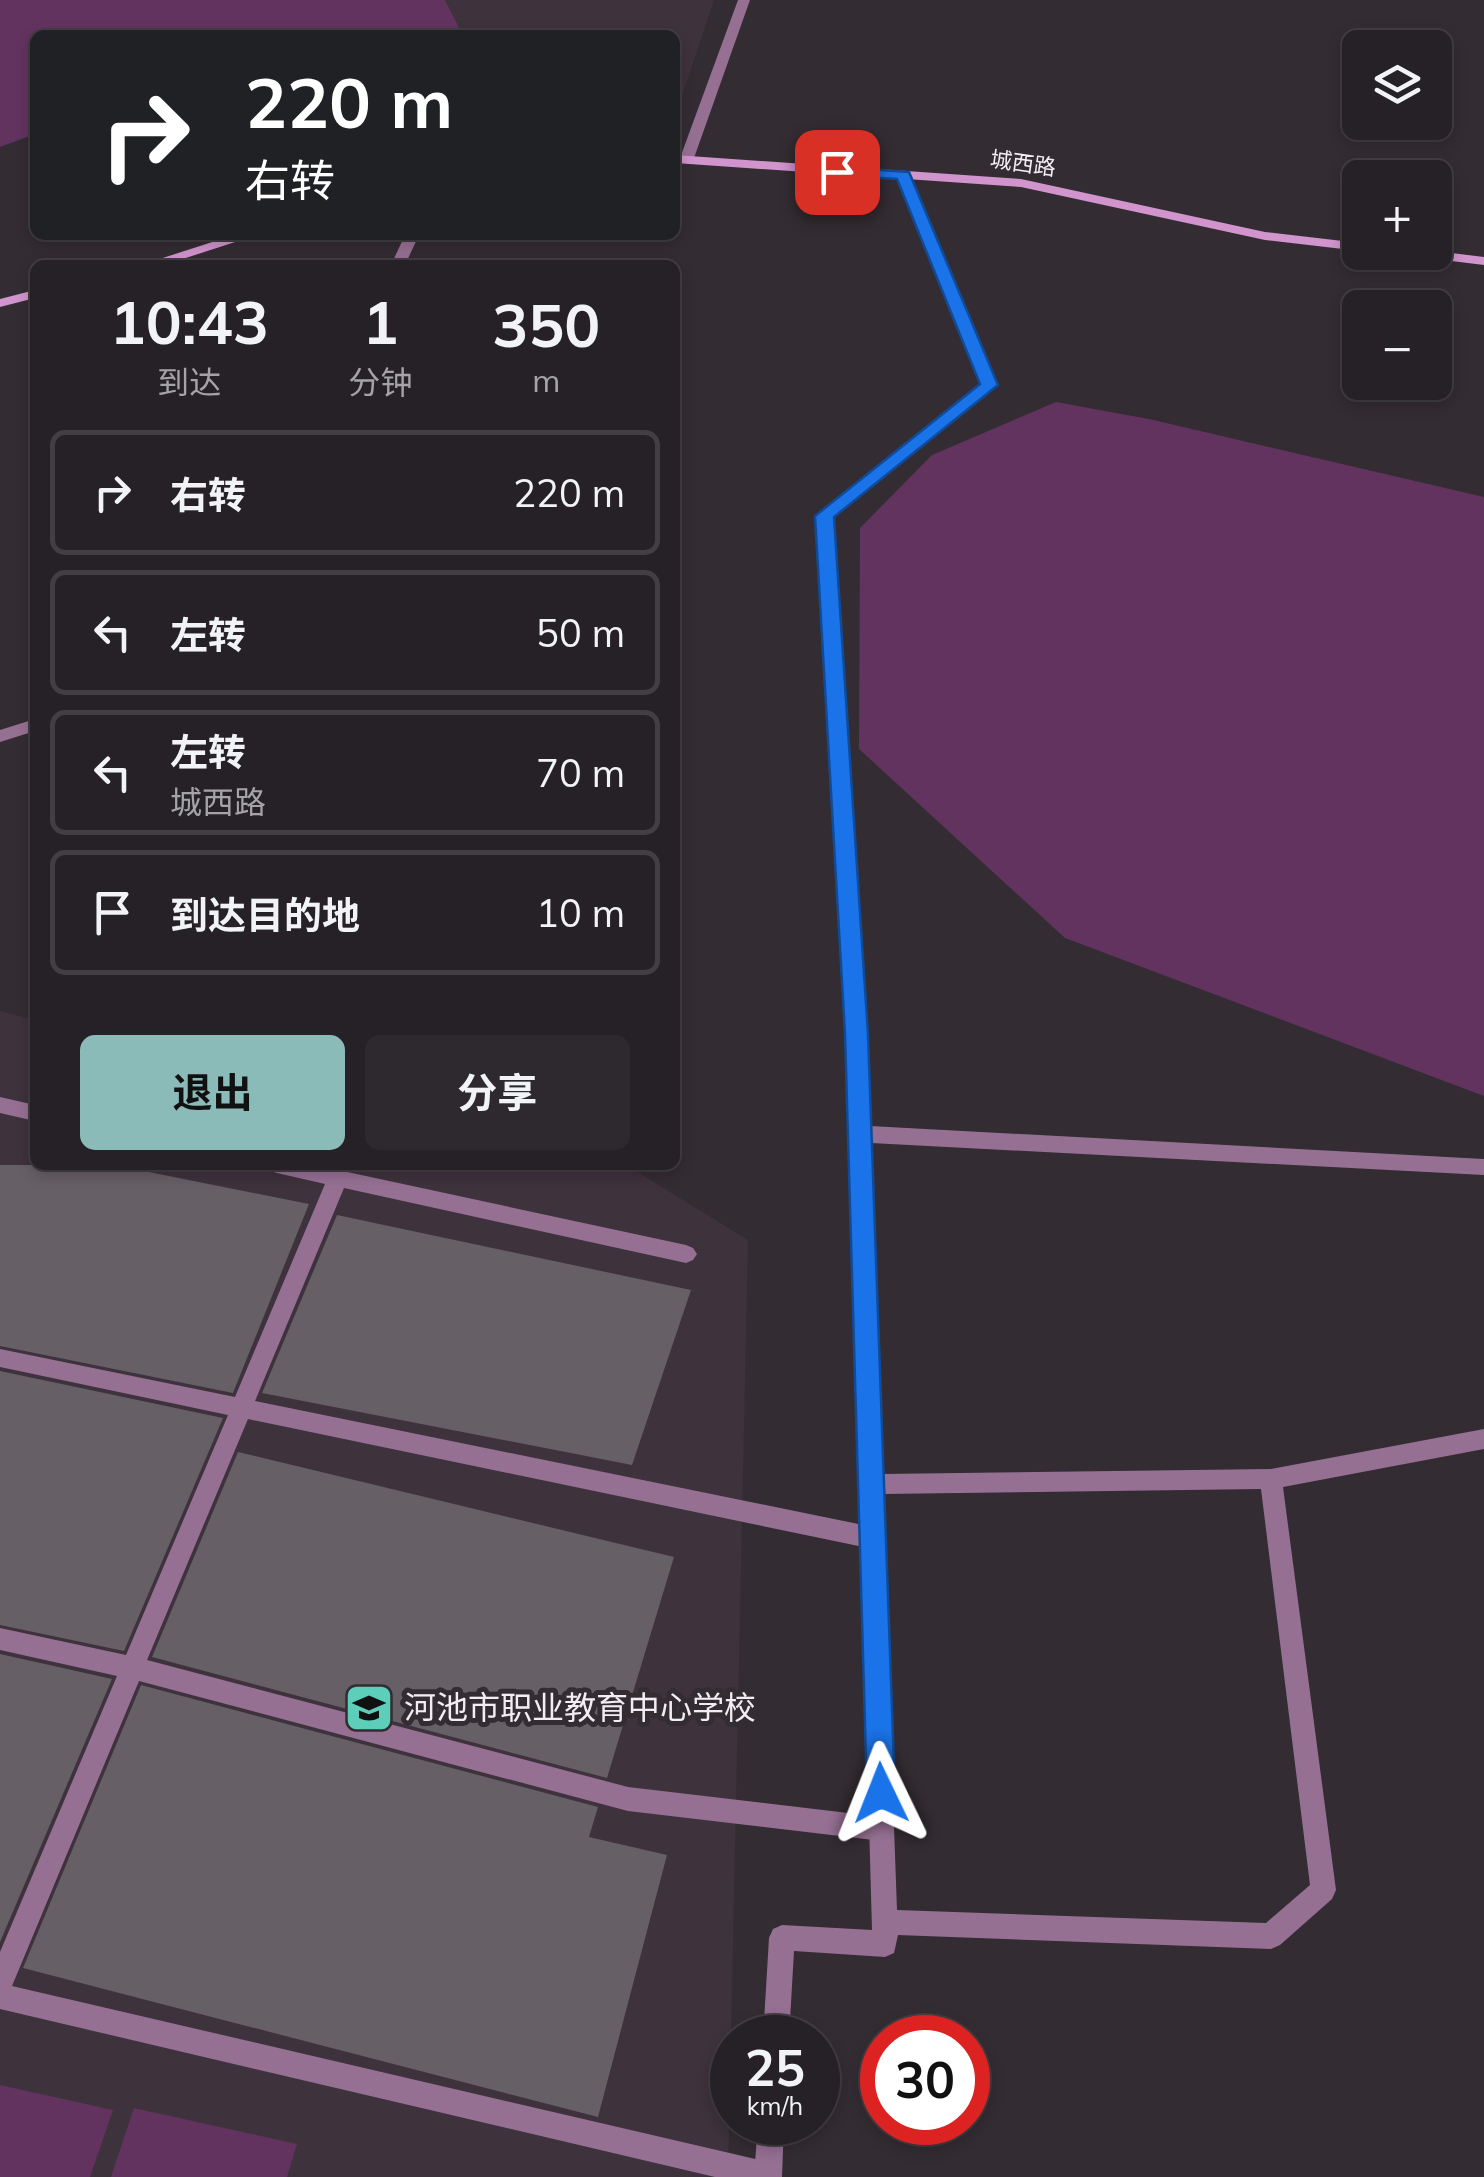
<!DOCTYPE html>
<html lang="zh">
<meta charset="utf-8">
<style>
body{margin:0;font-family:Mulish,"Noto Sans SC",sans-serif;background:#2e292e;color:#f1f3f6;height:100vh;display:flex;flex-direction:column;font-size:38px;white-space:nowrap}
*{box-sizing:border-box;margin:0}
p{font-size:32px;color:#a4a3a7}
.icon{flex:none;width:55px;height:55px;fill:none;stroke:currentColor;stroke-width:2;stroke-linecap:round;stroke-linejoin:round}
.map{position:relative;flex:1;overflow:hidden}
.details{position:absolute;left:30px;top:260px;width:650px;height:910px;display:flex;flex-direction:column;background:#262126;border-radius:15px;box-shadow:0 5px 15px #0003,0 0 0 2px #423e43}
.details>*{flex:none}
.guide{position:absolute;left:30px;top:30px;width:650px;height:210px;border-radius:15px;box-shadow:0 5px 15px #0003,0 0 0 2px #423e43;background:#202124;color:#fff;overflow:hidden}
.tools{position:absolute;left:1342px;top:30px;display:grid;gap:20px}
.tools a{display:grid;place-items:center;width:110px;height:110px;border-radius:15px;background:#262126;box-shadow:0 5px 15px #0003,0 0 0 2px #423e43;font-size:50px}
.speed{position:absolute;left:710px;top:2015px;display:flex;gap:20px;font-size:50px;font-weight:700;text-align:center}
.speed>*{display:grid;place-content:center;width:130px;height:130px;border-radius:50%;background:#262126;box-shadow:0 5px 15px #0003,0 0 0 2px #423e43;line-height:1}
.speed small{font-size:25px;font-weight:400}
.speed .limit{border:15px solid #d22;background:#fff;color:#111}
.pin{position:absolute;display:grid;place-items:center;width:85px;height:85px;color:#fff;margin:-42px;border-radius:20px;box-shadow:0 5px 15px #0006}
.me{position:absolute;width:110px;margin:-55px;rotate:358deg;stroke-linejoin:round;filter:drop-shadow(0 0 8px #0008)}
.turn{display:flex;align-items:center;gap:35px;height:210px;padding:0 50px;font-size:45px}
.turn .icon{width:130px;height:130px;stroke-width:2.5}
.turn b{display:block;font-size:70px;line-height:85px}
.eta{display:flex;justify-content:space-evenly;align-items:center;height:170px;text-align:center}
.eta b{font-size:60px;font-weight:700;line-height:70px}
.primary-button{display:flex;gap:20px;margin-top:auto;padding:20px 50px}
.primary-button a{flex:1;height:115px;border-radius:15px;background:#8bbbb9;color:#111;font-size:40px;font-weight:700;line-height:115px;text-align:center}
.primary-button a+a{background:#2e292e;color:#f1f3f6}
ul{padding:0;list-style:none}
li{display:flex;align-items:center;gap:30px;height:125px;margin:0 20px 15px;padding:0 30px;border:5px solid #423e43;border-radius:15px}
li div{flex:1}
li b{display:block;font-size:38px}
li em{font-style:normal}
.map>svg:first-child{display:block}
</style>
<div class="map">
<svg width="1484" height="2177" viewBox="0 0 1484 2177">
<rect width="100%" height="100%" fill="#332c32"/>
<g fill="#3e323d">
<path d="M445,0H714L675,117V35H463Z"/>
<path d="M0,1011L35,1020V1165H626L748,1240L728,2177H0Z"/>
</g>
<g fill="#62335f">
<path d="M0,0H445L463,35H35V134L0,147Z"/>
<path d="M1056,402L1149,419L1484,497V1096L1065,938L859,749L860,528L932,455Z"/>
<path d="M0,2085L113,2110L90,2177H0Z"/>
<path d="M134,2108L297,2144L287,2177H111Z"/>
</g>
<g fill="#665f66">
<path d="M0,1165H114L309,1204L233,1393L0,1346Z"/>
<path d="M337,1215L691,1290L632,1465L262,1393Z"/>
<path d="M0,1371L223,1418L124,1651L0,1625Z"/>
<path d="M238,1452L674,1557L607,1778L152,1657Z"/>
<path d="M0,1654L112,1679L0,1942Z"/>
<path d="M141,1685L598,1807L589,1837L667,1855L598,2117L23,1968Z"/>
</g>
<g fill="none" stroke-linecap="round" stroke-linejoin="round">
<g fill="#967093" fill-rule="evenodd">
<path d="M0,1097L35,1105V1121L0,1113Z"/>
<path d="M267,1165H316L338,1170L686,1245L693,1248L697,1254L693,1260L686,1263L344,1188L255,1401L873,1527L881,1531L884,1538L881,1545L873,1549L248,1419L147,1660L628,1787L882,1817L891,1820L894,1829L891,1838L882,1841L628,1811L139,1681L12,1986L768,2162L778,2166L781,2177H715L0,2009V1952L117,1676L0,1650V1628L126,1655L228,1415L0,1367V1349L235,1397L325,1184L277,1173L270,1171Z"/>
</g>
<g fill="#967093" fill-rule="evenodd">
<path d="M738,0H750L694,158L682,161L680,158Z"/>
<path d="M903,171L910,175L997,385L832,517L867,1034L870,1126L1484,1159V1175L871,1143L882,1474L1271,1469L1484,1429V1449L1283,1487L1336,1890L1332,1899L1280,1945L1271,1949L898,1935L894,1953L885,1957L794,1951L789,2038H763L769,1938L773,1929L782,1925L872,1930L847,1034L816,515L981,384L896,175ZM1261,1489L1310,1885L1266,1923L897,1910L882,1494Z"/>
<path d="M405,235H419L405,265H391Z"/>
<path d="M35,719V731L0,742V730Z"/>
<path d="M758,2122H784L782,2177H754Z"/>
</g>
<g fill="#d194cd" fill-rule="evenodd">
<path d="M675,155L1021,179L1265,232L1360,243V251L1265,240L1021,187L675,163Z"/>
<path d="M234,235H257L164,265H141Z"/>
<path d="M1435,251L1484,257V265L1411,256L1404,252Z"/>
<path d="M35,290V298L0,307V299Z"/>
</g>
</g>
<path fill="#1a73e8" stroke="#114b97" stroke-width="2.5" d="M837,167L909,172L998,385L834,517L868,1034L895,1793L891,1803L881,1807L871,1803L867,1793L845,1034L815,516L980,384L897,179L831,175L829,172Z"/>
<defs>
<g id="school-square" transform="scale(2.5)"><rect x="-9" y="-9" width="18" height="18" rx="4" fill="#5dceb9" stroke="#332c32"/><path d="M0-5L7-2L0 1L-7-2ZM-4 1L0 2.5L4 1V4Q0 6-4 4Z" fill="#111"/></g>
</defs>
<g fill-rule="evenodd">
<use href="#school-square" x="369" y="1708"/>
</g>
<g text-anchor="middle" stroke-width="10" stroke-linejoin="round" paint-order="stroke">
<g font-size="22" fill="#f1edf1" stroke="#332c32">
<text transform="translate(1023 163) rotate(8)" y="8">城西路</text>
</g>
<g font-size="32" fill="#f1edf1" stroke="#332c32" text-anchor="start">
<text x="404" y="1719">河池市职业教育中心学校</text>
</g>
</g>
</svg>
<div class="tools">
<a><svg class="icon" aria-label="layers" viewBox="0 0 24 24"><path d="M12 4l9 5-9 5-9-5zM3 14l9 5 9-5"/></svg></a>
<a>+</a>
<a>−</a>
</div>
<div class="speed"><div>25<small>km/h</small></div><div class="limit">30</div></div>
<div class="pin" style="left:837px;top:172px;background:#d93025"><svg class="icon" aria-label="arrive" viewBox="0 0 24 24"><path d="M6 21V4h12l-3 4 3 4H6"/></svg></div>
<svg class="me" style="left:881px;top:1793px" viewBox="-20 -20 40 40"><path d="M0-17L14 15 0 8-14 15z" fill="#1a73e8" stroke="#fff" stroke-width="4"/></svg>
<div class="guide">
<div class="turn"><svg class="icon" aria-label="right" viewBox="0 0 24 24"><path d="M7 20v-9h11M14 6l5 5-5 5"/></svg><div><b>220 m</b>右转</div></div>
</div>
<section class="details">
<div class="eta">
<div><b>10:43</b><p>到达</p></div>
<div><b>1</b><p>分钟</p></div>
<div><b>350</b><p>m</p></div>
</div>
<ul>
<li><svg class="icon" aria-label="right" viewBox="0 0 24 24"><path d="M7 20v-9h11M14 6l5 5-5 5"/></svg><div><b>右转</b></div><em>220 m</em></li>
<li><svg class="icon" aria-label="left" viewBox="0 0 24 24"><path d="M17 20v-9H6M10 6l-5 5 5 5"/></svg><div><b>左转</b></div><em>50 m</em></li>
<li><svg class="icon" aria-label="left" viewBox="0 0 24 24"><path d="M17 20v-9H6M10 6l-5 5 5 5"/></svg><div><b>左转</b><p>城西路</p></div><em>70 m</em></li>
<li><svg class="icon" aria-label="arrive" viewBox="0 0 24 24"><path d="M6 21V4h12l-3 4 3 4H6"/></svg><div><b>到达目的地</b></div><em>10 m</em></li>
</ul>
<div class="primary-button"><a>退出</a><a>分享</a></div>
</section>
</div>
